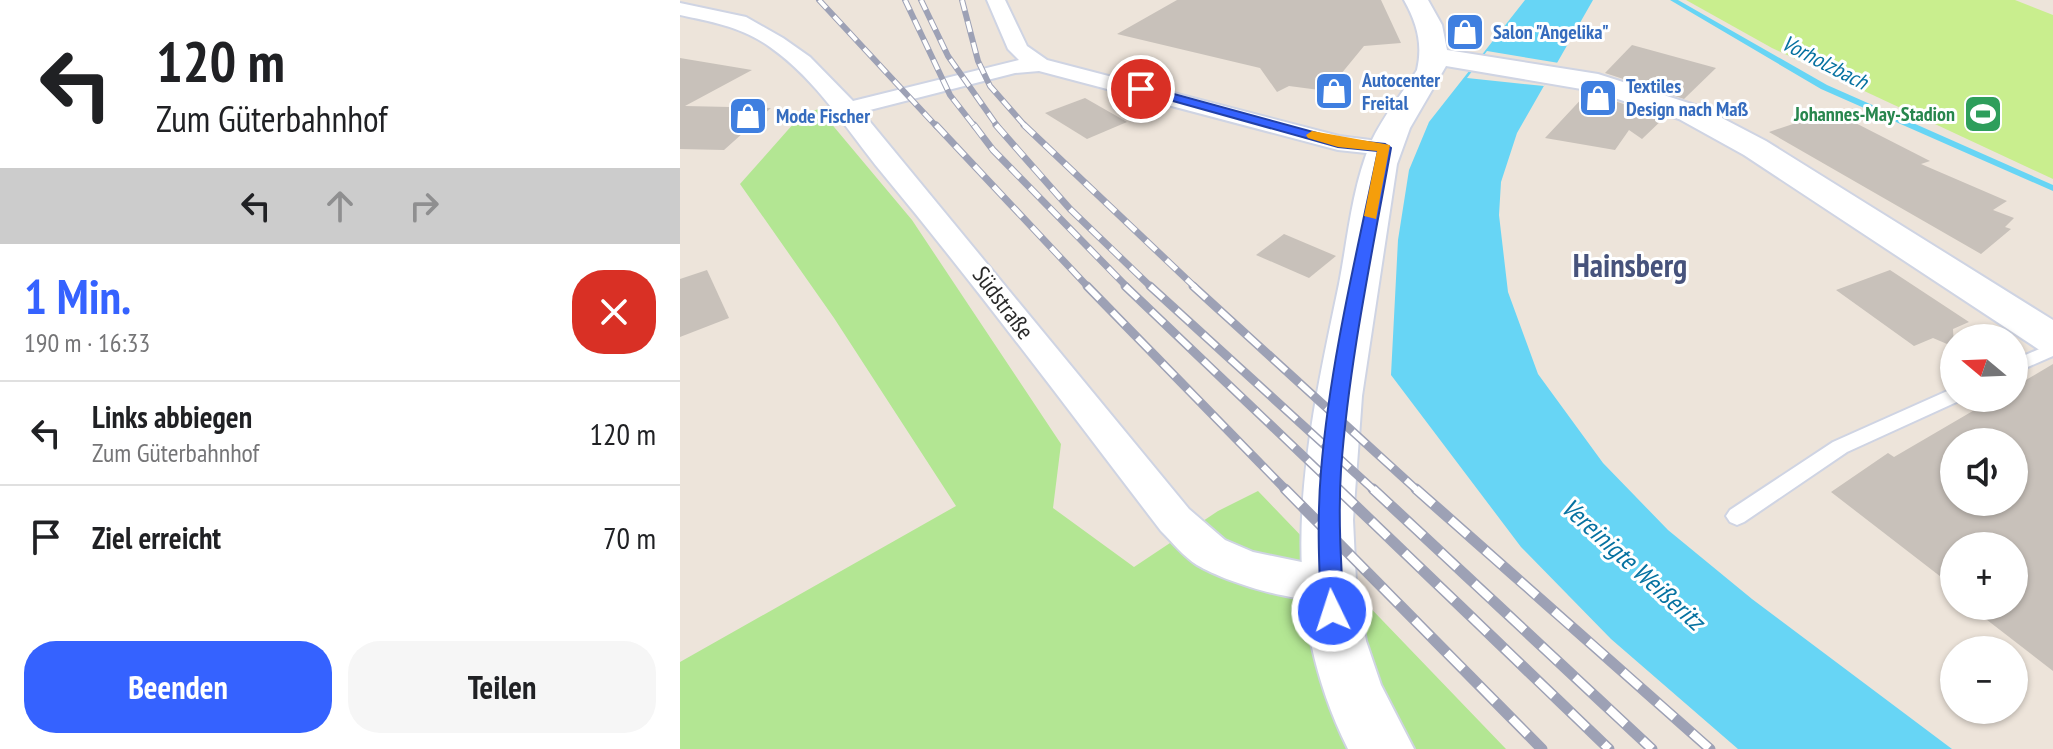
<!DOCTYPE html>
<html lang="de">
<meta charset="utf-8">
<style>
body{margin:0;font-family:"PT Sans Narrow",sans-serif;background:#f6f6f6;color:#202124;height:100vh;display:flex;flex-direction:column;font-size:30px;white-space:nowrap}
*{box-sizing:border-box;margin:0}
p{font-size:26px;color:#757577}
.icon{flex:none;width:44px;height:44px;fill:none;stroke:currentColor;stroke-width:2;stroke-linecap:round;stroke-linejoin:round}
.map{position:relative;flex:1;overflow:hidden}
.drawer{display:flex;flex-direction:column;background:#fff;width:680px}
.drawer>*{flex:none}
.top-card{background:#fff;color:#202124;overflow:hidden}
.needle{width:52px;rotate:289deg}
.tools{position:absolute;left:1260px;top:324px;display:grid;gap:16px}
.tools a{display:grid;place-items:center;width:88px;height:88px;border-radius:50%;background:#fff;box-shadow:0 2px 6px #0004;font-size:40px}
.pin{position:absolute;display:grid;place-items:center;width:68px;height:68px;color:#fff;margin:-34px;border:4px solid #fff;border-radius:50%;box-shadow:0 2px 8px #0007}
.me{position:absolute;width:88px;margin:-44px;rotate:356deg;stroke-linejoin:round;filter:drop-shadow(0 0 6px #0008)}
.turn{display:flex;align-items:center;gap:28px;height:168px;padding:0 24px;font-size:36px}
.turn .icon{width:104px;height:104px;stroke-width:2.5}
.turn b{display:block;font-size:56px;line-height:68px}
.lanes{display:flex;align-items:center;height:76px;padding:0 24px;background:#0003;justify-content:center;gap:40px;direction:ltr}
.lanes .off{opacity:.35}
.round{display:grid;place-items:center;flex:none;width:84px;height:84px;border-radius:32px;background:#f6f6f6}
.summary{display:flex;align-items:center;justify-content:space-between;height:136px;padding:0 24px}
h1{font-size:48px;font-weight:700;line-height:60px;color:#3562ff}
.action{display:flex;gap:16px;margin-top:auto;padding:16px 24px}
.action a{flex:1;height:92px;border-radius:32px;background:#3562ff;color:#fff;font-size:32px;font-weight:700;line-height:92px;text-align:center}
.action a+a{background:#f6f6f6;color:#202124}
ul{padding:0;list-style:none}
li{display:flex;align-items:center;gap:24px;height:104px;padding:0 24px;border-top:2px solid #e0e0e0}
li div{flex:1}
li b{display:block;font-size:30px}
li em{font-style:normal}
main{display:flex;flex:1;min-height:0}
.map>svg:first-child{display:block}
</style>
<main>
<section class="drawer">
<div class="top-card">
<div class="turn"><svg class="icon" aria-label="left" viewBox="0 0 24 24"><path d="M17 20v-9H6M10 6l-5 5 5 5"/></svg><div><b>120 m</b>Zum Güterbahnhof</div></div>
<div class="lanes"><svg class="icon" aria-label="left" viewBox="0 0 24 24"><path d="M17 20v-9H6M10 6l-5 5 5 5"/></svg><svg class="icon off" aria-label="ahead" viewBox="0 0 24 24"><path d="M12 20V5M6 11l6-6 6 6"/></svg><svg class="icon off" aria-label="right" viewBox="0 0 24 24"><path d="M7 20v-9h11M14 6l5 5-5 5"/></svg></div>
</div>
<div class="summary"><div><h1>1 Min.</h1><p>190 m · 16:33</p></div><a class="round" style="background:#d93025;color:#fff"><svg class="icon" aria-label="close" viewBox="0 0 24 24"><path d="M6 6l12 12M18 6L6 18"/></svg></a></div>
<ul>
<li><svg class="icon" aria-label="left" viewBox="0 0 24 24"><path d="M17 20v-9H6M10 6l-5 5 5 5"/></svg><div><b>Links abbiegen</b><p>Zum Güterbahnhof</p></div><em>120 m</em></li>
<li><svg class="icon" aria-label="arrive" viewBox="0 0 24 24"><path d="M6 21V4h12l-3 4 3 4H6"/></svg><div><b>Ziel erreicht</b></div><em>70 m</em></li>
</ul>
<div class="action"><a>Beenden</a><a>Teilen</a></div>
</section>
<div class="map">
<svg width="1373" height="749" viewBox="0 0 1373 749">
<rect width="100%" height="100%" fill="#ede4da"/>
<path fill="#b3e693" d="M139,109L232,220L381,444L373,508L454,567L538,511L578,491L826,749H0V662L276,506L154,318L60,184L122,114Z"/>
<path fill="#c9ee8e" d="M1006,0H1335L1373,15V179L1092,48Z"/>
<path fill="#67d5f5" d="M845,0H913L837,133L821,182L819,215L828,292L858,374L923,463L988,530L1072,599L1272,749H1058L931,639L841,547L711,375L718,240L729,170L749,122Z"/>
<path fill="#ede4da" d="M807,51L879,63L864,86L787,78Z"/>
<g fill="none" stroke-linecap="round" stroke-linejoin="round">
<path fill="#67d5f5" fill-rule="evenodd" d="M990,0H998L1147,85L1373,185V191L1141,89Z"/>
</g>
<g fill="#c8c1ba" fill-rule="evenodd">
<path d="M497,0H701L721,43L684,46L647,91L609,86L597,92L580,68L437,34Z"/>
<path d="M952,45L1036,68L1004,99L925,73Z"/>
<path d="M0,58L72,70L5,106L91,108L44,150L0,149Z"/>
<path d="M907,93L912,94L985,117L962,139L949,130L935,150L865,138Z"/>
<path d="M405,98L447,122L407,139L365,113Z"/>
<path d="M1152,111L1250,161L1241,164L1327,201L1313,210L1334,218L1325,227L1331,229L1301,254L1089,132Z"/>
<path d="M604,234L656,256L629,278L576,255Z"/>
<path d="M27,270L49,318L0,337V279Z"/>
<path d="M1210,270L1289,322L1273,329L1274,347L1253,338L1234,346L1156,290Z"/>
<path d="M1373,364V671L1289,606H1334V546H1274V587L1151,492L1208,453L1214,457L1315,398H1334V387ZM1274,442H1334V502H1274Z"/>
</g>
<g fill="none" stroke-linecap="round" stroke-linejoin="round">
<g stroke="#cfd4e3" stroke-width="4">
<g id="service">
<path d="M1373,343V356L1334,373V360Z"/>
<path d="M1274,388V398L1281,400L1167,452L1064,522L1057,525L1050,522L1046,516L1050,510L1153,442Z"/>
</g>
</g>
<g stroke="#cfd4e3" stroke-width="4">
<path id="minor" d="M307,0H325L347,46L367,60L659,136L714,143L717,148L705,155L658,150L359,71L335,73L182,112L509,509L545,540L573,552L665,571L671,584L665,597C631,609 549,584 517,565C504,557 492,542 481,531C389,411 299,290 202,173C166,129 138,81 90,47C62,27 33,22 0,15V3L66,17L103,38L130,57L173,101L339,60L328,49Z"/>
</g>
<g stroke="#cfd4e3" stroke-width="4">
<path id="secondary" d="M724,0H748L762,25L767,50L918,74L1021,107L1086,141L1373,320V353L1358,349L1064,155L999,119L913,91L766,66L730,128L717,164L682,396L673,520L676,582L686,641L701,685L734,749H668C591,594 625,446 659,284C668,237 672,187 691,142C703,116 722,94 737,70C743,44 737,23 724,0Z"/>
</g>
<use href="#service" fill="#fff" fill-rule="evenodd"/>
<use href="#minor" fill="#fff" fill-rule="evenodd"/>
<use href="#secondary" fill="#fff" fill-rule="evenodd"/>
<g stroke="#9da1b5" stroke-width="6">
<g id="rail-far3">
<path d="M139,0L257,127"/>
<path d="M225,0L270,95L295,127"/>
<path d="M241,0L268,56L318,127"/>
<path d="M282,0L298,61L310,86L346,127"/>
</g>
</g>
<g stroke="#9da1b5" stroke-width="7">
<g id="rail-far2">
<path d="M256,125L409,288"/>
<path d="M294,125L313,150L448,288"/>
<path d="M316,125L390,209L472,288"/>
<path d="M344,125L516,288"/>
</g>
</g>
<g stroke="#9da1b5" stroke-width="9">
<g id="rail-far1">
<path d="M407,286L607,491"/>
<path d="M445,286L660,491"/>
<path d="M470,286L695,491"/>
<path d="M513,286L738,491"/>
</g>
</g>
<g stroke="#9da1b5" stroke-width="11">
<g id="rail">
<path d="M605,489L862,749"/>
<path d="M658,489L929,749"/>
<path d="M693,489L972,749"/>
<path d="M736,489L1030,749"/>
</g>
</g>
<use href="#rail-far3" stroke="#fff" stroke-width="4" stroke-dasharray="11" stroke-linecap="butt"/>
<use href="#rail-far2" stroke="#fff" stroke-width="5" stroke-dasharray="14" stroke-linecap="butt"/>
<use href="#rail-far1" stroke="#fff" stroke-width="6" stroke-dasharray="18" stroke-linecap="butt"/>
<use href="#rail" stroke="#fff" stroke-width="8" stroke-dasharray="23" stroke-linecap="butt"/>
</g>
<path fill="#3562ff" stroke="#2240a6" stroke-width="2" d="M461,85L659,139L705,144L711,148C692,254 669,362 661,470C658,517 661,564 664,611L661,619L652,622L644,619L641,611C639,564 637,518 641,471C650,363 676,256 698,151L658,147L457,91V86Z"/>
<path fill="#f59e0b" d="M632,131L710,145L696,219L684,216L697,151L658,147L628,138L626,135Z"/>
<defs>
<g id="shop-square" transform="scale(2)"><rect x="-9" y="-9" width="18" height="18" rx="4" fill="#3f7fe0" stroke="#fff"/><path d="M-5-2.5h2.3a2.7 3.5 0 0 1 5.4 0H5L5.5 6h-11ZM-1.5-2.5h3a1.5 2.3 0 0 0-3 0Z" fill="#fff"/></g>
<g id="stadium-square" transform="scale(2)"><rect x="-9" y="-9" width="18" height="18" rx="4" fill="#2e9e5b" stroke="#fff"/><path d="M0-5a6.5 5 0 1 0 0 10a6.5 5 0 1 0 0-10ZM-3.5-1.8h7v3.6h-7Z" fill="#fff"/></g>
</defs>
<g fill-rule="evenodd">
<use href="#shop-square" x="785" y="32"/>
<use href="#shop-square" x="654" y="91"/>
<use href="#shop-square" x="918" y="98"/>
<use href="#stadium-square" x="1303" y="114"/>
<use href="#shop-square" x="68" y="116"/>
</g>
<g text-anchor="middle" stroke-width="6" stroke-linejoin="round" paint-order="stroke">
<g font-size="20" font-weight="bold" fill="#366cbe" stroke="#fff" text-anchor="start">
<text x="813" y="39">Salon "Angelika"</text>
<text x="682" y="87">Autocenter<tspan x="682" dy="23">Freital</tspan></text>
<text x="946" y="93">Textiles<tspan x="946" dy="23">Design nach Maß</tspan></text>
<text x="96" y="123">Mode Fischer</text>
</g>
<g font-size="20" font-weight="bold" fill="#27864d" stroke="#fff" text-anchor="end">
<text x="1275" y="121">Johannes-May-Stadion</text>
</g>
<g font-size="22" font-style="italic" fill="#0672a1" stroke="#fff">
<text transform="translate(1145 62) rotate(27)" y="8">Vorholzbach</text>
</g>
<g font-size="24" fill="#292929" stroke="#fff">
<text transform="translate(323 303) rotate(53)" y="8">Südstraße</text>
</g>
<g font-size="26" font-style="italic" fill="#0672a1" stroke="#fff">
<text transform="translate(953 564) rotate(42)" y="9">Vereinigte Weißeritz</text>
</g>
<g font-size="32" font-weight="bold" fill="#47537c" stroke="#fff">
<text x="950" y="277">Hainsberg</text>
</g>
</g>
</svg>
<div class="tools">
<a><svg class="needle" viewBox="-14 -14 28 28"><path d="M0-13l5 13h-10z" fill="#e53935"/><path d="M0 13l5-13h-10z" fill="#757577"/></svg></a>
<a><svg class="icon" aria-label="sound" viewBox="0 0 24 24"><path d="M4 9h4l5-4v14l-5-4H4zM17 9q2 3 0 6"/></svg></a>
<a>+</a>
<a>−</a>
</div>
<div class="pin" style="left:461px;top:89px;background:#d93025"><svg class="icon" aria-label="arrive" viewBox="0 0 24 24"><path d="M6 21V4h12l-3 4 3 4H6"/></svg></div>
<svg class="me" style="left:652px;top:611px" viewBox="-20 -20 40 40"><circle r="17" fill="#3562ff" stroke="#fff" stroke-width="3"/><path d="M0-11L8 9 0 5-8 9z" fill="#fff"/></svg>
</div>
</main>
